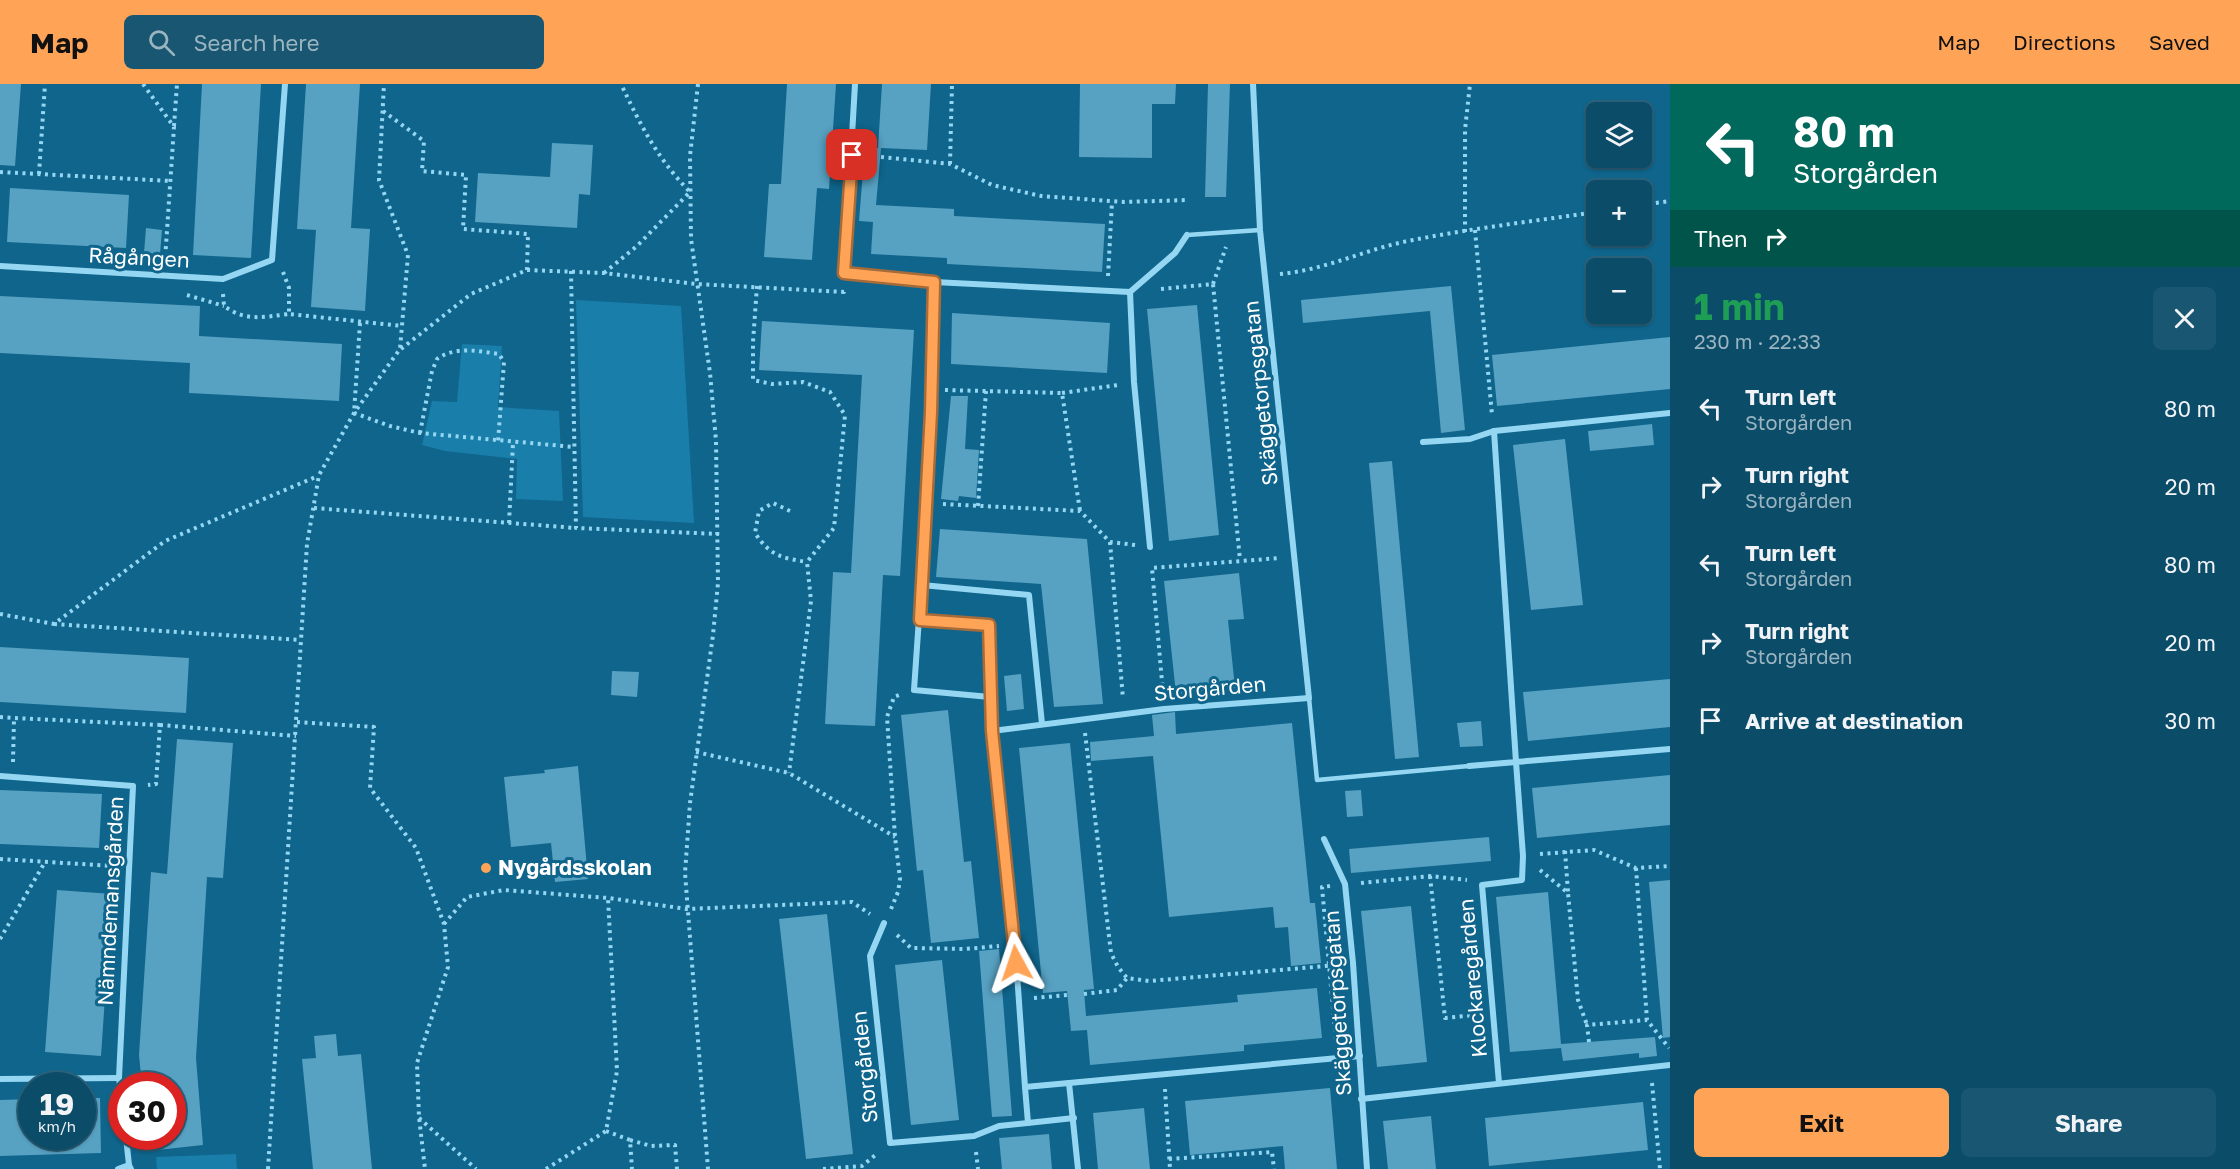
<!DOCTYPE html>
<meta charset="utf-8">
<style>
body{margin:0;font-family:"Golos Text",sans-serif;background:#195671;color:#f1f3f6;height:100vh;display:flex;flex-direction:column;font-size:22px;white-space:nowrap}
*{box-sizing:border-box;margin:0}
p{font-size:20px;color:#9ab4c0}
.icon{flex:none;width:33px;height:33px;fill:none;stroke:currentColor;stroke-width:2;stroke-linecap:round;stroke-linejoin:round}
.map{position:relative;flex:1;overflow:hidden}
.side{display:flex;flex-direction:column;background:#0b4c69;width:570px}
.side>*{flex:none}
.hud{background:#00695c;color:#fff;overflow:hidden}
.tools{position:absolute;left:1586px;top:18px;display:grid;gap:12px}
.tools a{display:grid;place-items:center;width:66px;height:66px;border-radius:9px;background:#0b4c69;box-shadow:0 2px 4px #0004,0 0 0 2px #2b637d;font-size:30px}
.speed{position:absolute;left:18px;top:988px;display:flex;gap:12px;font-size:30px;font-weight:700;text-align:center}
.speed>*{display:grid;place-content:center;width:78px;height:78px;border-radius:50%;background:#0b4c69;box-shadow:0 2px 4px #0004,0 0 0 2px #2b637d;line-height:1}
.speed small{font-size:15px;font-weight:400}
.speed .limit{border:9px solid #d22;background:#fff;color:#111}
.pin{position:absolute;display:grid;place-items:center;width:51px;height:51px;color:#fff;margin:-26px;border-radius:12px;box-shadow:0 3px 9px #0006}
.me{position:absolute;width:66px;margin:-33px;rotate:355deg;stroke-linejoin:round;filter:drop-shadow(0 0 4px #0008)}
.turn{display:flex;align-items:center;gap:21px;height:126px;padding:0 24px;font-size:27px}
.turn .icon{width:78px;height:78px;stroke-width:2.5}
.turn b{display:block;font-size:42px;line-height:51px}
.then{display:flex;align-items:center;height:57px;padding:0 24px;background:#0003;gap:12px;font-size:22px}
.round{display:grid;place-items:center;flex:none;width:63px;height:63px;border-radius:9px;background:#195671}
.headline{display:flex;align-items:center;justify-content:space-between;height:102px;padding:0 24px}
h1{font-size:36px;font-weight:700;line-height:45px;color:#1e9e55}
.button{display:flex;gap:12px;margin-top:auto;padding:12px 24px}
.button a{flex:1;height:69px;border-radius:9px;background:#ffa457;color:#111;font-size:24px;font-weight:700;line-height:69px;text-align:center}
.button a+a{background:#195671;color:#f1f3f6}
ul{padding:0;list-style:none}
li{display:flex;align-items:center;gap:18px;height:78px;padding:0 24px}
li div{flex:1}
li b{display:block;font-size:22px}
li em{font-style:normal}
header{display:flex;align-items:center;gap:36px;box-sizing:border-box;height:84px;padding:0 30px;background:#ffa457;color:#111}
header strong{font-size:28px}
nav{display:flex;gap:33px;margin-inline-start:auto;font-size:21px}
.search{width:420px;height:54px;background:#195671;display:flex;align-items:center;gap:15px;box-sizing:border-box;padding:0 21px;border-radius:9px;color:#9ab4c0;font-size:22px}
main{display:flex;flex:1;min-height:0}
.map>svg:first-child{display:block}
</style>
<header>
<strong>Map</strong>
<div class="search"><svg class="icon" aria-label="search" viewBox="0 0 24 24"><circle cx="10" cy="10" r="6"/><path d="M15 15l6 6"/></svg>Search here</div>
<nav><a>Map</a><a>Directions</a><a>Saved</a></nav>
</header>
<main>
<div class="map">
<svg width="1670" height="1085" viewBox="0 0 1670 1085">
<rect width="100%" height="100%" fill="#0f658c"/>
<g fill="#197ea9">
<path d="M576,216L681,222L694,439L583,433Z"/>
<path d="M462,260L502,262L498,323L559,327L563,417L516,415L517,375L445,367L422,361L432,317L457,318Z"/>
<path d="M236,1070L237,1085H157L156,1073Z"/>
</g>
<g fill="#57a1c2">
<path d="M0,0H21L15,82L0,81Z"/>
<path d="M202,0H261L251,174L193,171Z"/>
<path d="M306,0H360L351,144L370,145L365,227L311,223L316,146L297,145Z"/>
<path d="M787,0H836L829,105L817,104L812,176L764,173L769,100H781Z"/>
<path d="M882,0H931L927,66L881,64L876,121L954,125V132L1105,140L1102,188L947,180V174L871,170L873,138L859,137L865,62L878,64Z"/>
<path d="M1080,0H1176L1175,20H1152V74L1079,73Z"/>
<path d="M1208,0H1230L1226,113H1205Z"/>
<path d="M552,59L593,61L590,111L579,110L577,144L475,138L478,89L550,93Z"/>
<path d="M10,104L129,111L126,164L7,158Z"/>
<path d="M146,144L162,146L160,170L144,169Z"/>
<path d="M1451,202L1465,346L1441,349L1430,227L1303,239L1301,216Z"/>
<path d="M0,212L200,222L199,252L342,260L339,317L189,309L190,279L0,269Z"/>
<path d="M1197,221L1219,451L1169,457L1147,225Z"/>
<path d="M952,229L1110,239L1107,289L951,280Z"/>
<path d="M762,237L914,246L900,492L883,491L875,642L825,640L833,488L851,489L862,291L759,286Z"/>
<path d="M1670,253V305L1497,322L1492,271Z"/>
<path d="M951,312H968L965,365L979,366L976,414L959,412L958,417L941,415Z"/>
<path d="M1652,340L1654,361L1590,367L1588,347Z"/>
<path d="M1565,355L1583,521L1531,526L1513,361Z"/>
<path d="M1392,377L1419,673L1395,675L1369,379Z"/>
<path d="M940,445L1087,455L1103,620L1054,623L1041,500L936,493Z"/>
<path d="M1239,489L1244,535L1228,536L1235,604L1176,610L1164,497Z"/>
<path d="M0,563L189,574L186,629L0,618Z"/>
<path d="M612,587L639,588L637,613L611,611Z"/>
<path d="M1021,590L1024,625L1007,627L1004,592Z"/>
<path d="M1670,595V643L1528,657L1523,608Z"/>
<path d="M948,626L964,778L971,777L979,854L931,859L923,786L917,787L901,631Z"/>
<path d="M1175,628L1176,650L1292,639L1310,819H1315L1321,879L1291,882L1288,843L1275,844L1273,823L1169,833L1153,672L1091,677L1090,658L1154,652L1152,631Z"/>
<path d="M1481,637L1483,662L1460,663L1457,639Z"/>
<path d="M177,655L233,659L223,794L207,793L196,974L203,1061L148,1067L146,1053H172V1002H142L139,971L151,788L167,790Z"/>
<path d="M1070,659L1094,905L1084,906L1086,932L1238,918L1237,911L1317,904L1322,954L1244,961V967L1090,981L1087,946L1071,947L1067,907L1043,909L1019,664Z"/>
<path d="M578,682L588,795L555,798L551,759L511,763L504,693L545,689L544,686Z"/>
<path d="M1670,691V741L1537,754L1532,704Z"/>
<path d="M0,706L102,710L99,764L0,760Z"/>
<path d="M1361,706L1363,732L1347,733L1345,707Z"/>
<path d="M1489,753L1491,777L1351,789L1349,765Z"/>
<path d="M1670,796V953L1663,954L1649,798Z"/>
<path d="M57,806L112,810L101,972L45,968Z"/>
<path d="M1548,808L1561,960L1655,953L1657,972L1639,974V969L1563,977L1561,964L1510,968L1496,813Z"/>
<path d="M1411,822L1427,978L1377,983L1361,827Z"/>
<path d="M827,830L853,1070L806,1075L779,835Z"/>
<path d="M999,865L1012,1032L992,1033L979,867Z"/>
<path d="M942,876L959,1036L911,1041L895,881Z"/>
<path d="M336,950L338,972L361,970L372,1085H313L302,975L316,974L314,952Z"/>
<path d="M1330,1004L1337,1085H1285L1283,1062L1190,1071L1185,1017Z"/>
<path d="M82,1014H100L101,1069L0,1072V1016L32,1015V1053H82Z"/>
<path d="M1643,1018L1648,1066L1489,1082L1485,1034Z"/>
<path d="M1144,1024L1150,1085H1098L1093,1029Z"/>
<path d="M1431,1032L1436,1085H1388L1383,1037Z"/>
<path d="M1049,1050L1052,1085H1002L999,1054Z"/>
</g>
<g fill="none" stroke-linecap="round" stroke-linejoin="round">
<g stroke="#95d7f3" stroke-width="4" stroke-dasharray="3 4.5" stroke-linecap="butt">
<path d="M143,0L174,43L165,176"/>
<path d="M698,0L690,72L691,155L710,289L716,357L718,499L713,551L690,719L685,789L708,1085"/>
<path d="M383,27L424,57L422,87L466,91L463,145L528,150L527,186"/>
<path d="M174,42L177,0"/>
<path d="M881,73L950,80L992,101L1041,112L1124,118L1188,116"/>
<path d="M950,80L952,0"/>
<path d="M0,88L171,97"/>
<path d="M39,90L45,0"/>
<path d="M1641,121L1670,117"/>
<path d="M1475,146L1492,331"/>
<path d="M1465,148V46L1470,0"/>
<path d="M571,187L576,444L719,450"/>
<path d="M283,188L289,204V230L402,242"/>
<path d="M604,189L637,162L690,108C657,74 641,42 621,0"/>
<path d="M1280,190C1326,186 1368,164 1413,156C1474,144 1535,137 1596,128"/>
<path d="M1108,192L1112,118"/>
<path d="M1213,200L1226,163"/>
<path d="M757,202L753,258V296L772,300L803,298L830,308L845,331L834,444L807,478L811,517L789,689"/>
<path d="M1161,205L1213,200L1240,476"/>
<path d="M223,210L224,222C246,238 263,233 289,230"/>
<path d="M187,211L224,222"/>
<path d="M360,239L354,329L390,342L420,349L574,363"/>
<path d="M401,265L471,210L527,186L604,189L696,200L844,208V206"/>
<path d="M945,306L1062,309L1080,427"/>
<path d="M1062,309L1118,301"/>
<path d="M420,349L432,287L437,275C455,262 478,267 499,270L504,278L498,358"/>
<path d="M943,420L1080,427L1110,458L1135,461"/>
<path d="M978,422L986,307"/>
<path d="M314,424L576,444"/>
<path d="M790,427L773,419L759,427L755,449C770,472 782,474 807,478"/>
<path d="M509,439L513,359"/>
<path d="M1110,458L1123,615"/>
<path d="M0,530L54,540L165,457L318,392"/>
<path d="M54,540L301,556"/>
<path d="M1163,609L1152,484L1280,474"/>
<path d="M0,633L14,634"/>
<path d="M297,638L374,643L370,704L416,764L444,840L448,883L417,979L419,1033L425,1085"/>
<path d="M160,641L296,652"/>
<path d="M1085,649L1111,869L1118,883L1127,894"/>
<path d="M696,668L789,689L895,753"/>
<path d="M13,678L14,634L160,641L156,700L148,701"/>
<path d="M1565,767L1568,808"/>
<path d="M1540,770L1594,766L1636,784L1670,782"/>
<path d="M0,775L113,782"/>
<path d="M1636,784L1647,936L1669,964"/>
<path d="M1540,786L1568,809L1578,916L1587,941"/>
<path d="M1430,792L1445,934L1476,931"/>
<path d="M1361,799L1430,792L1467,796"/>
<path d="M1330,802L1322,803L1336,958"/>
<path d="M891,825L898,808L900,795L895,753L887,633L894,613L899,611"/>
<path d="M444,840L467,813L504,806L608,814L687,825L852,818L870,830"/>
<path d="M897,851L911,864L965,865L999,862"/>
<path d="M0,855L45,778"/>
<path d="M1084,910L1117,906L1127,894L1149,897L1338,881"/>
<path d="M1034,914L1068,911"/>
<path d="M1589,958L1587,941L1647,936"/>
<path d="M1652,999L1660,1085"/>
<path d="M1165,1005L1170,1085"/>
<path d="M419,1034L476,1085"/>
<path d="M606,1047L630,1056L632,1085"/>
<path d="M630,1056L651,1062L675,1061L677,1085"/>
<path d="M976,1068L978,1085"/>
<path d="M1169,1075L1272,1068L1274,1085"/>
<path d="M268,1085L307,460L319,391L354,329L400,265L408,171L379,96L384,0"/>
<path d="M546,1085L606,1047L617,987L608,814"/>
<path d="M823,1085L862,1082L878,1069"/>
</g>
<g stroke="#95d7f3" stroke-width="4.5">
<path d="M1187,151L1260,146"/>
<path d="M1309,614L1317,696L1469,682"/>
</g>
<g stroke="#95d7f3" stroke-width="6">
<path d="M855,0L844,189L934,198L1130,208L1175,169L1187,151"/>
<path d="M0,182L223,195L272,176L285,0"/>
<path d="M934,198L927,419L914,606L990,613L992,647L1015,861L1025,1003L1069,999"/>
<path d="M1130,208L1134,298L1150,463"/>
<path d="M1494,347L1670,329"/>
<path d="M1423,358L1470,355L1494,347L1516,678L1469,682"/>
<path d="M922,501L1029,511L1042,640"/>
<path d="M920,535L989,541L990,613"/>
<path d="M992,647L1164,625L1309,614L1260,146L1253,0"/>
<path d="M0,692L133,702L119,994L122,1015"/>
<path d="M1324,755L1345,800L1353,879L1367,1085"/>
<path d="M884,839L870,872L890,1059L974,1052L999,1042L1074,1034"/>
<path d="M0,995L119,994"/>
<path d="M1499,999L1482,801L1522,796L1523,772L1516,678L1670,665"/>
<path d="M1025,1003L1028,1039"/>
<path d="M1361,1015L1670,981"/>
<path d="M126,1053L129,1081L131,1085"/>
<path d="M118,1085L129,1081"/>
<path d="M1078,1085L1069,999L1360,972"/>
</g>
</g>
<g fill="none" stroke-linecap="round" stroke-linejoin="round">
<g stroke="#a66b39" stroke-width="15">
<path id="route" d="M852,71L844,189L934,198L931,328L920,536L989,541L992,647L1016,879"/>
</g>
<use href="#route" stroke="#ffa457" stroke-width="10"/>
</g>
<circle fill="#ffa457" stroke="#0f658c" stroke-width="2" cx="486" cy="784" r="6"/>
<g text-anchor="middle" stroke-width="6" stroke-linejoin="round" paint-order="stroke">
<g font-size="21" fill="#fff" stroke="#0f658c">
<text transform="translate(139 174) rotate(3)" y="7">Rågången</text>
<text transform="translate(1261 309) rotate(-96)" y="7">Skäggetorpsgatan</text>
<text transform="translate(1210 605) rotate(-5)" y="7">Storgården</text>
<text transform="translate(111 817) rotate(-87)" y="7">Nämndemansgården</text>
<text transform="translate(1473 894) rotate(-95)" y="7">Klockaregården</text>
<text transform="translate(1338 919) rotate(-94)" y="7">Skäggetorpsgatan</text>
<text transform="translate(865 983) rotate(-96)" y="7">Storgården</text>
</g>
<g font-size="21" font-weight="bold" fill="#fff" stroke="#0f658c" text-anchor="start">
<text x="498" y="791">Nygårdsskolan</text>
</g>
</g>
</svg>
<div class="tools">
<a><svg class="icon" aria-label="layers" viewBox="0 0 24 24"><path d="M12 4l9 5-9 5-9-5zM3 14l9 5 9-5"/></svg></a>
<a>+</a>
<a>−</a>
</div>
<div class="speed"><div>19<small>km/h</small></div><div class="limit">30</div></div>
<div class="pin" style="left:852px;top:71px;background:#d93025"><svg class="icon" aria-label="arrive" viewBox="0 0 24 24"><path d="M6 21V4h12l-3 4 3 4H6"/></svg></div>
<svg class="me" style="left:1016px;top:879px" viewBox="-20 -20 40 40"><path d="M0-17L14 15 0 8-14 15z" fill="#ffa457" stroke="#fff" stroke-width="4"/></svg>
</div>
<section class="side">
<div class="hud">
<div class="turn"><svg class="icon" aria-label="left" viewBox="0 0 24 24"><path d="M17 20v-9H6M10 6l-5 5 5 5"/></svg><div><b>80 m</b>Storgården</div></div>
<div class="then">Then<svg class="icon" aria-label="right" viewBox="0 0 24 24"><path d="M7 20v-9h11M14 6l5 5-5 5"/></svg></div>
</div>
<div class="headline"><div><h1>1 min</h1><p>230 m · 22:33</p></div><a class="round"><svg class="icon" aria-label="close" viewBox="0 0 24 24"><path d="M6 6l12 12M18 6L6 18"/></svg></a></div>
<ul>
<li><svg class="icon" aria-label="left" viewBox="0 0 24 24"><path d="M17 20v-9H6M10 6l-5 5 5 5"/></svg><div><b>Turn left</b><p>Storgården</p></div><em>80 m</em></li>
<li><svg class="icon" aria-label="right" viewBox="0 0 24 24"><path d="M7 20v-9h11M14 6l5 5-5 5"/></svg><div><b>Turn right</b><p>Storgården</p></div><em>20 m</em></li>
<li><svg class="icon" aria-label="left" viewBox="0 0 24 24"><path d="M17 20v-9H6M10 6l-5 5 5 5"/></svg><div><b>Turn left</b><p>Storgården</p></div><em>80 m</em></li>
<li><svg class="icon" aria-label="right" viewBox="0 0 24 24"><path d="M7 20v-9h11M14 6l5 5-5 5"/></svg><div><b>Turn right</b><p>Storgården</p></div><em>20 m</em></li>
<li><svg class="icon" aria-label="arrive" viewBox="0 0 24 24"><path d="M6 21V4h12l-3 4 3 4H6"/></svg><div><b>Arrive at destination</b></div><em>30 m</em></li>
</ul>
<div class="button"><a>Exit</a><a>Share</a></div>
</section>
</main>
